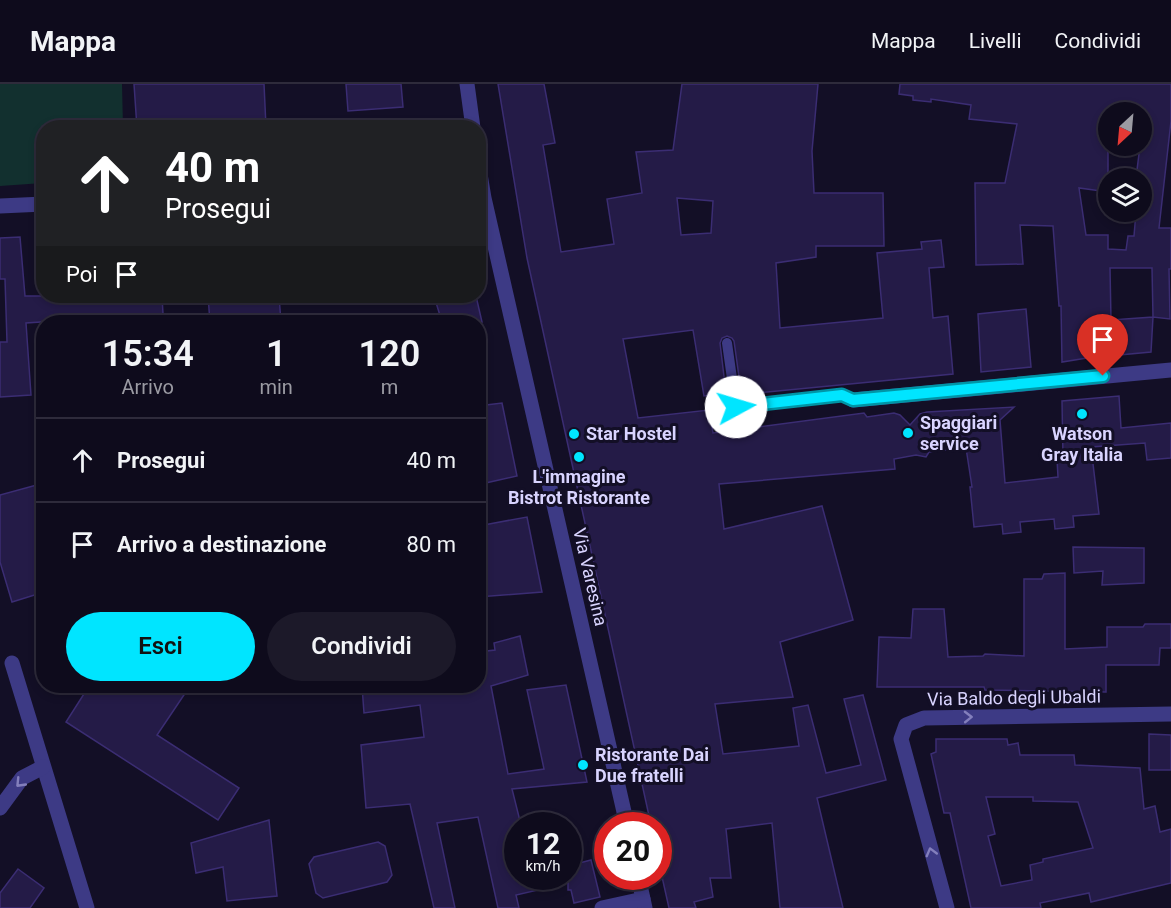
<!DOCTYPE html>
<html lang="it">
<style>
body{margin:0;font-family:Roboto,sans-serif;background:#1c1929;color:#f1f3f6;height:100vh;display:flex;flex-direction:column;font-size:22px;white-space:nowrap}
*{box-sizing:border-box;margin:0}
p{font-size:20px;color:#9b9ba3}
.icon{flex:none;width:33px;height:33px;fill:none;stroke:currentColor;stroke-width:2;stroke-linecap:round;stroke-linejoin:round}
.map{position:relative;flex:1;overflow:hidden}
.drawer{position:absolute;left:36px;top:231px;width:450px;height:378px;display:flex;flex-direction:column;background:#0e0b1c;border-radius:24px;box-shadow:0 3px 9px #0003,0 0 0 2px #2e2b3b}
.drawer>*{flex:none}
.top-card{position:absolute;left:36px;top:36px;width:450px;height:183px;border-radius:24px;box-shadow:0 3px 9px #0003,0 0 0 2px #2e2b3b;background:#202124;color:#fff;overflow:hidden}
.needle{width:39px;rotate:206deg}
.fabs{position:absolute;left:1098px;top:18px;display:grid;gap:12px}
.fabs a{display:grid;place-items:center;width:54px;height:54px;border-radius:50%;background:#0e0b1c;box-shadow:0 3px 9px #0003,0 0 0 2px #2e2b3b;font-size:30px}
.speed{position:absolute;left:504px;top:728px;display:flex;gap:12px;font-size:30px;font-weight:700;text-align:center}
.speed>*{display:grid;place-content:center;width:78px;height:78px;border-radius:50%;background:#0e0b1c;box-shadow:0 3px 9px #0003,0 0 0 2px #2e2b3b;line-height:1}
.speed small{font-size:15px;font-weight:400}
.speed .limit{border:9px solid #d22;background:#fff;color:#111}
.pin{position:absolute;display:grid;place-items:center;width:51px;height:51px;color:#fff;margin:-62px -26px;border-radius:50% 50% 50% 0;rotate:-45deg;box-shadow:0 0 6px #0007}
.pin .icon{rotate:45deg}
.me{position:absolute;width:66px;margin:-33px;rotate:84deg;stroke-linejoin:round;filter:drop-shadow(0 0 4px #0008)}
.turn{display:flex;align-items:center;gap:21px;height:126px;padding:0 30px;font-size:27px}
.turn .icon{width:78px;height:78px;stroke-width:2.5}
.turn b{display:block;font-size:42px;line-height:51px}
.then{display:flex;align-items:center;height:57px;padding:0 30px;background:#0003;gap:12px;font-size:22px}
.eta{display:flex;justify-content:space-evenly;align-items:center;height:102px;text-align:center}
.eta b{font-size:36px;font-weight:600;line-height:42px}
.primary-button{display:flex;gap:12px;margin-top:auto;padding:12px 30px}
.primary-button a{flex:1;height:69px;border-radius:36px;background:#00e5ff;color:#111;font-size:24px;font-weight:600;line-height:69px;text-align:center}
.primary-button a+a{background:#1c1929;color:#f1f3f6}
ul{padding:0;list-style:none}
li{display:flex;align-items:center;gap:18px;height:84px;padding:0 30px;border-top:2px solid #2e2b3b}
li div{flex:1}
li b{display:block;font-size:22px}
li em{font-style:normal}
header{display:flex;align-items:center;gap:36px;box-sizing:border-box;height:84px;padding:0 30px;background:#0e0b1c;border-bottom:2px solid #2e2b3b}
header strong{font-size:28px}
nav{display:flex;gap:33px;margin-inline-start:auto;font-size:21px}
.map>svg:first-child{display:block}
</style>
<header>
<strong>Mappa</strong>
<nav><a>Mappa</a><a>Livelli</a><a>Condividi</a></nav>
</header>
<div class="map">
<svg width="1171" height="824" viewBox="0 0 1171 824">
<rect width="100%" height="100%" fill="#130f26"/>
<path fill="#12302f" d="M0,0H122L123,43L44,44L43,99L0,102Z"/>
<g fill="#241b47" stroke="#3b2d73" stroke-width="1.5" fill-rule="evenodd">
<path d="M134,0H264L266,43L137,44Z"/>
<path d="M346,0H401L403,23L348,27Z"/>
<path d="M498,0H544L555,59L543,61L561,168L614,160L607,115L642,109L636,68L673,66L682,0H818L812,67L814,109H883L884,162H816V173L776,179L780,244L883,234L877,169L922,165L921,158L941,156L944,183L929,184L933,234L948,232L953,290L746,310V306L741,307L734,257L732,254L727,252L722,254L720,259L726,309L704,312L693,246L623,255L638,334L709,326L713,349L864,329L867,333L894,329L900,331L910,341L920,330L927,328L1014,323L1000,336L1005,399L1058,393L1057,375L1063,374L1062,317L1119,312L1121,344L1171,339V374L1147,376L1145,359L1091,363L1099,430L1073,432L1074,443L1055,445L1054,435L1020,438L1021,448L1003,450L1002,440L974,443L970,403H972L966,364L929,368L926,373L916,371L894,375L895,385L719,400L724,445L822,422L853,536L780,558L793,613L715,620L723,670L799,662L793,624L808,621L826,689L861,681L844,615L863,611L886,696L817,714L843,824H780L772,739L726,745L731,794H710L713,813L694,818L696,824H669L658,775V741H651L527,174ZM677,114L713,117L711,149L681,151Z"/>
<path d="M900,0H1171V37L1159,144H1171V185H1169L1170,235L1153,233L1151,268L1087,274L1062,278L1061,222H1059L1053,142L1020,141L1023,180L976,181L975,99H1005L1017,40L969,35L971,21L931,15V18L913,16V12L899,10ZM1108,28H1142V62H1140L1136,94H1142V128H1136L1134,152H1128L1126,166L1108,165V151H1086L1079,104L1108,108ZM1110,184H1152L1153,233L1111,236Z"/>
<path d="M20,153L25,212H162L163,230L26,239L31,311L0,313V258H7L5,195H0V154Z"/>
<path d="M208,212H279L281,238H210Z"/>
<path d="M434,212H476L482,238H442Z"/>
<path d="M1026,225L1031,283L981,288L978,230Z"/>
<path d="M502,319L517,392L481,400L478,389V322Z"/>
<path d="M44,399V497L38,498L41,509L12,518L0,478V411Z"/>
<path d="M527,433L542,508L478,513V442Z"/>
<path d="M1073,463L1144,464V499L1102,501L1103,487L1074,489Z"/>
<path d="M1065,489V565L1107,563V543H1143L1145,540H1171V564H1160L1159,581H1106V608L985,606L984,603H877L879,553L911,554L913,525H944L948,573L983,572L985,570L1024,572V495H1042L1044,490Z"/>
<path d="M520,552L528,591L491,602L508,690L544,685L527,606L566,601L587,698L512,705L521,741H518V792H568V794V782L591,776L600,813L574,819L571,806H568V799L516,811L519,824H498L478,733L437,739L455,824H434L410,720L366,724L361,661L424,653L420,621L364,629L362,602H478V568L495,566L494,559Z"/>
<path d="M89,602H190L157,651L239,704L218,736L66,638Z"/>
<path d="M1149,650L1171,651V686H1149Z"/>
<path d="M936,655H1007L1008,661L1018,659L1020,671H1074L1075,681L1140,684L1144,725L1155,722L1160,748L1171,745V799L1091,818L1089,809L1040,819L1041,824H971L950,729H944L931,670L936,668ZM986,713H1033V717L1078,718L1093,764L1043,775V778L1030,781L1032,796L1001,802L988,752L995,750Z"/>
<path d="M269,736L277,812L227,817L223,783L196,789L191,759Z"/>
<path d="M378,758L385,762L392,791L387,798L323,814L316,809L309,780L314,773Z"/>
<path d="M18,785L44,804L30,824H0V809Z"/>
</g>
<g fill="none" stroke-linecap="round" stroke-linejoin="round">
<path stroke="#3d3a85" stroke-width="10" d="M727,259L736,323L842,311L853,316"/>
<g stroke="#3d3a85" stroke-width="15">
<path d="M467,0L473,44"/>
<path d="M478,78L484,114L627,741"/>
<path d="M0,122L44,120"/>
<path d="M853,316L1171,286"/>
<path d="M12,579L87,824"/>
<path d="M0,724L22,694L43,683"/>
<path d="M638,792L645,824"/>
<path d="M602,824L643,815"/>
<path d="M947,824L901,655L906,641L924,634L1171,630"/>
</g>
</g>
<defs><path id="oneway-chevron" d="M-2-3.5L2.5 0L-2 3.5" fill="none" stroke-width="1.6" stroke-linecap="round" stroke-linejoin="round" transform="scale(1.5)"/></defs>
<g stroke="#837fbc">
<use href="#oneway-chevron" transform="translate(968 633) rotate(-1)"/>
<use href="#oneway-chevron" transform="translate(20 699) rotate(134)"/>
<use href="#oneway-chevron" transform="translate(931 768) rotate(-105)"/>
</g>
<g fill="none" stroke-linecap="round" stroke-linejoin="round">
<g stroke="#0095a6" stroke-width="15">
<path id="route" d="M736,323L842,311L853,316L1103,292"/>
</g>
<use href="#route" stroke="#00e5ff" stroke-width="10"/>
</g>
<g fill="#00e5ff" stroke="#130f26" stroke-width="2">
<circle cx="1082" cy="330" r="6"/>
<circle cx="908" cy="349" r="6"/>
<circle cx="574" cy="350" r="6"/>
<circle cx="579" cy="373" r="6"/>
<circle cx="583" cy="681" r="6"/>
</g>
<g text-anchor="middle" stroke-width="6" stroke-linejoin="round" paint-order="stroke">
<g font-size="18" font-weight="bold" fill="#d9d4ff" stroke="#130f26" text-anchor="start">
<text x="920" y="345">Spaggiari<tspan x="920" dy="21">service</tspan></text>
<text x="586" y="356">Star Hostel</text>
<text x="1082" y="356" text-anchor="middle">Watson<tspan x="1082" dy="21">Gray Italia</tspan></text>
<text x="579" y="399" text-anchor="middle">L'immagine<tspan x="579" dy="21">Bistrot Ristorante</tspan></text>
<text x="595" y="677">Ristorante Dai<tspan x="595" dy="21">Due fratelli</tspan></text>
</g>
<g font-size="18" fill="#d9d4ff" stroke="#130f26">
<text transform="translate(590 493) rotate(77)" y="6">Via Varesina</text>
<text transform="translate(1014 614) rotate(-1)" y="6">Via Baldo degli Ubaldi</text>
</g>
</g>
</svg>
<div class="fabs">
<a><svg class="needle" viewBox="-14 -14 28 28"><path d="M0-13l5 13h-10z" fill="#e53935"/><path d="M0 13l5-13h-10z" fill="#9b9ba3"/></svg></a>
<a><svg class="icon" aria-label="layers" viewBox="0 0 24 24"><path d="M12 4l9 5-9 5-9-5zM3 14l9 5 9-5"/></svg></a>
</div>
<div class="speed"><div>12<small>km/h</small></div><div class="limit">20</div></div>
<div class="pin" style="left:1103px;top:292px;background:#d93025"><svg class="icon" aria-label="arrive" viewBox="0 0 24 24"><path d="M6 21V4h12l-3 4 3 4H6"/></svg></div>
<svg class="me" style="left:736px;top:323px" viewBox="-20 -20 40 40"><circle r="19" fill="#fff"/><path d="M0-13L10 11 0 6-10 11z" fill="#00e5ff"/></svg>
<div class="top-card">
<div class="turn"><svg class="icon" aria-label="ahead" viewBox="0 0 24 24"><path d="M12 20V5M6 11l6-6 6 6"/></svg><div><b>40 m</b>Prosegui</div></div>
<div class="then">Poi<svg class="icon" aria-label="arrive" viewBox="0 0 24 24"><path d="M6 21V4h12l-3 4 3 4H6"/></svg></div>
</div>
<section class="drawer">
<div class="eta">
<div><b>15:34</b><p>Arrivo</p></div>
<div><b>1</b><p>min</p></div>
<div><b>120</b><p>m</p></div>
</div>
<ul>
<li><svg class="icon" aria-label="ahead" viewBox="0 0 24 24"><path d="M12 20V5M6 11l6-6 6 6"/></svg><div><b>Prosegui</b></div><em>40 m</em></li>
<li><svg class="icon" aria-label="arrive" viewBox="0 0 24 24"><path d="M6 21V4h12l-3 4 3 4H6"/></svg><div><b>Arrivo a destinazione</b></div><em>80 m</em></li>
</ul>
<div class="primary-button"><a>Esci</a><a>Condividi</a></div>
</section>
</div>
